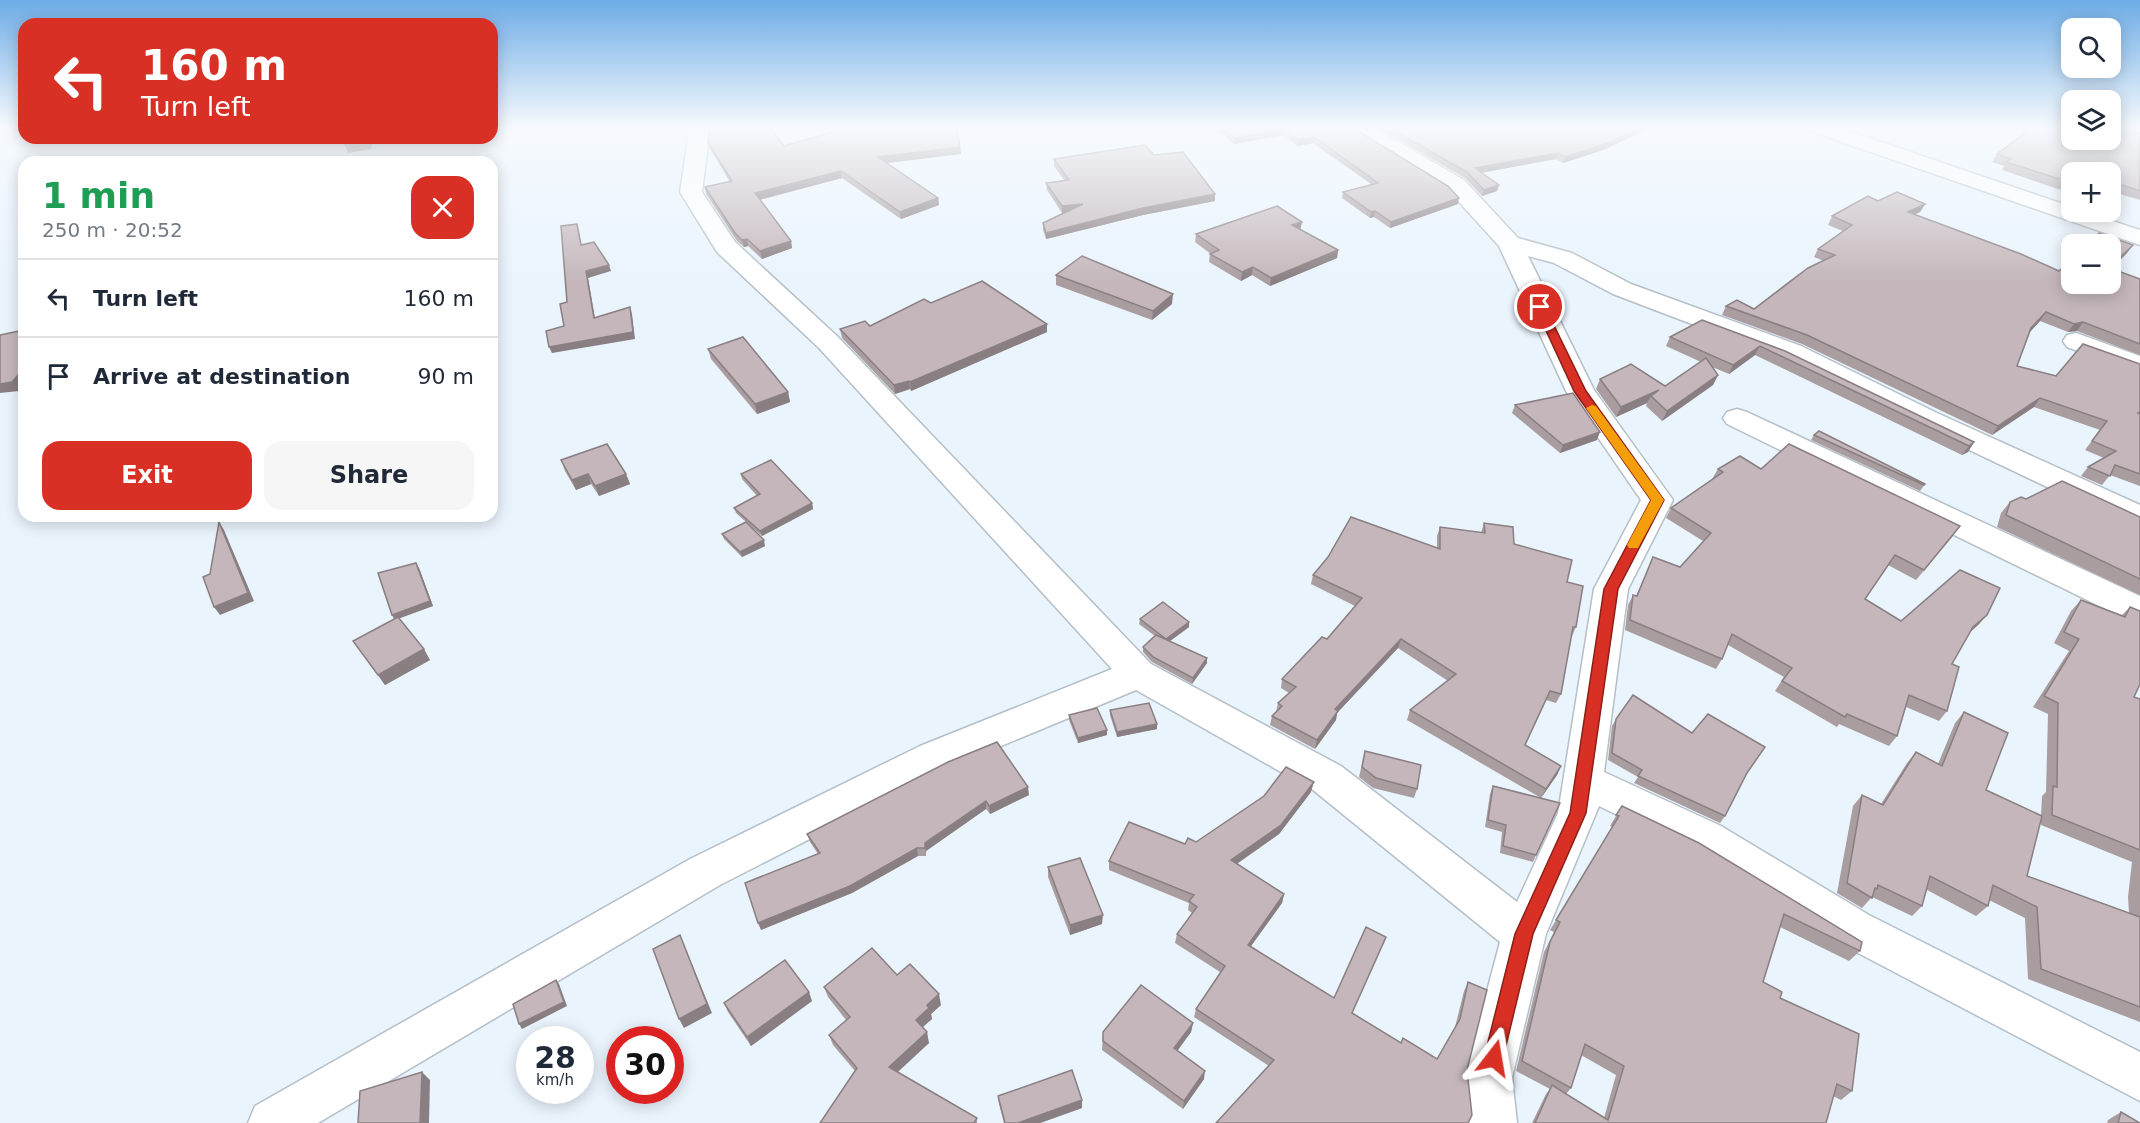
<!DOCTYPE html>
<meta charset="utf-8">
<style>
body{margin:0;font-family:"DejaVu Sans",sans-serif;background:#f6f6f7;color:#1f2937;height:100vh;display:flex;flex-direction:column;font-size:22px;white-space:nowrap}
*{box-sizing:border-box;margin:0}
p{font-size:20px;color:#747a83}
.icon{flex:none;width:33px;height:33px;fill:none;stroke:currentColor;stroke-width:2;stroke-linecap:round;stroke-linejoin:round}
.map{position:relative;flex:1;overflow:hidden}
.side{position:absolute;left:18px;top:156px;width:480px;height:366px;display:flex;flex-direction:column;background:#fff;border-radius:18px;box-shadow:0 3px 15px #0003}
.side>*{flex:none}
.hud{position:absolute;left:18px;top:18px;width:480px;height:126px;border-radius:18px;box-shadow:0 3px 15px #0003;background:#d93025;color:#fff;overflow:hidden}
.controls{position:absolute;left:2061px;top:18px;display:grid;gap:12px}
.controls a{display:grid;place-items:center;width:60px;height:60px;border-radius:12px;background:#fff;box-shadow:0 3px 15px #0003;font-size:30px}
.speed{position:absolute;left:516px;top:1026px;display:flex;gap:12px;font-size:30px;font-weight:700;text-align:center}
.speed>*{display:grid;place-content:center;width:78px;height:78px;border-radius:50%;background:#fff;box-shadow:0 3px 15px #0003;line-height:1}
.speed small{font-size:15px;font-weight:400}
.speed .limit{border:9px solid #d22;background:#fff;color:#111}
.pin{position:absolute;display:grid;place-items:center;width:51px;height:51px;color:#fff;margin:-26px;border:3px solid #fff;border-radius:50%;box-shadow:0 2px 6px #0007}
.me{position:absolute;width:66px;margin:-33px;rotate:14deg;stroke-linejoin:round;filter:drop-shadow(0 0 4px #0008)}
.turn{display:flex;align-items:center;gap:21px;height:126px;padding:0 24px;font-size:27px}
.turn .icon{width:78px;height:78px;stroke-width:2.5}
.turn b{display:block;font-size:42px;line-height:51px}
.round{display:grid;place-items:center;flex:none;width:63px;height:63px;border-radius:18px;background:#f6f6f7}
.summary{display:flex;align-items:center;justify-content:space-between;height:102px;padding:0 24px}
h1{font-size:36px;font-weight:700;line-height:45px;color:#1e9e55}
.action{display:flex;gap:12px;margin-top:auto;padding:12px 24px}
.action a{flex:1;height:69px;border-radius:18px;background:#d93025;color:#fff;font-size:24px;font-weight:700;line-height:69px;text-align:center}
.action a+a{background:#f6f6f7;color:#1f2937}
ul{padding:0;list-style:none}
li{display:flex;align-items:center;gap:18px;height:78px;padding:0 24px;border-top:2px solid #e0e1e3}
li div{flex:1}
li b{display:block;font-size:22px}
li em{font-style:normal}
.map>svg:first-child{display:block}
</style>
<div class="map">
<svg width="2140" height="1123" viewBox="0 0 2140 1123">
<rect width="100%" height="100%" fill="#eaf4fd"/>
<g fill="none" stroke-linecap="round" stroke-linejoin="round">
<g stroke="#b5bfc8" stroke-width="3">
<g id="street">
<path d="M686,126H737L734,130L709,136L702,192L735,242L837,336L1151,664L1341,766L1517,902L1558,813L1594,589L1641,500L1566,391L1499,246L1448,190L1350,130L1347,126H1371L1464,180L1518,238L1572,253L1631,284L1801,346L1937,413L2140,505V529L2129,526L1917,425L1781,358L1613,294L1554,263L1528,256L1594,390L1673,500L1628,589L1604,772L1721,826L1869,915L2140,1052V1101L1839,943L1693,852L1599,806L1546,934L1512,1078L1517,1123H1469L1464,1078L1500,942L1313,790L1136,690L948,768L720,885L318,1123H248L255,1106L690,859L920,746L1112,669L819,348L717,252L680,192L689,132Z"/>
<path d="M1804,126H1834L2072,207V212H2085L2140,230V245L1807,130Z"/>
<path d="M2076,333L2140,356V374L2067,347L2063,341L2067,335Z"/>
<path d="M1737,409L1747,412L2140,596V624L2128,620L1727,424L1723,418L1727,412Z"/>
</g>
</g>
<use href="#street" fill="#fff" fill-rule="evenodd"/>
</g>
<g fill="#a99da0" fill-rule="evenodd">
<path d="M833,126H956L961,154L887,163L938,198L939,205L901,219L842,178L760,200L791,241L792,248L762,259L748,246L744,247L737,241L706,194L705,187L730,182L710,149L708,142L784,146L837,131Z"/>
<path d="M1212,126H1350L1458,204L1390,228L1374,217L1370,218L1342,198L1343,192L1371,184L1313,143L1297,146L1284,135L1234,144Z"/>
<path d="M1375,126H1653L1606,149L1563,163L1556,159L1481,173L1499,185L1497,191L1482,196L1465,178Z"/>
<path d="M2025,129L2140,133V200L2110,191V172H2072V192L2070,193L2002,170L2004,166L1992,162L1997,154L2020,137Z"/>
<path d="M1154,155L1215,201L1143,215L1046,239L1043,230V223L1065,213H1062L1047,190L1046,183L1064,180L1054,166V159Z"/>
<path d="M1878,201L1925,204L1920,212L1915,214L2059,271L2110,244L2133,245L2127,253L2112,268L2140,279V355L2077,331L2068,332L2040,321L2030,332L2017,366L2056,376L2140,364V412L2139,414H2140V486L2110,475L2102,485L2081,476L2088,467L2104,458L2085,450L2100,430L2034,407L1992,435L1802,344L1722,315L1726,306L1754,309L1824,261L1814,257L1818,249L1843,231L1828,225L1832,216Z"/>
<path d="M1302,222L1300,230L1338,250L1337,258L1270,286L1252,275L1241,281L1209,262L1210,254H1211L1195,242L1196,234Z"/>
<path d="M1056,275L1172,304L1152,320L1056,285Z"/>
<path d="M931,303L1047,324V332L911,391L910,389L895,394L842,338L840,329L870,326Z"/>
<path d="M1702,320L1974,442L1968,452L1962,455L1755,355L1729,374L1712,367L1718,375L1713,385L1662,421L1646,406L1647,403L1616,417L1596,389L1600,379L1665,386L1701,362L1666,346L1670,337Z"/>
<path d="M708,349L788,392L790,402L757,414L711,359Z"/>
<path d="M1515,405L1597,440L1560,453L1512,413Z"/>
<path d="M1814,435L1925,484L1920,491L1811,440Z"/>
<path d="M561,460L626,474L630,484L599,496L591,484L576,490L565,471Z"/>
<path d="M1718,469H1761L1960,526L1916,580L1888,565L1865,599L1901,621L1987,615L1978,625L1970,632L1952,664L1947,711L1939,721L1906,707L1897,736L1889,746L1839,724L1837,727L1775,691L1784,677L1728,645L1722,659L1716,669L1625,630L1628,605L1633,595L1636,596L1653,557L1680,567L1703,541L1666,518L1671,508L1712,479Z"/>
<path d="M741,474L812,503L813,509L762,536L749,525L765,546L742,557L724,539L722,534L746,522L736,513L734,508L757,496L742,479Z"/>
<path d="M2026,499L2140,517V595L1997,527L2001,513L2010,502Z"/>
<path d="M1484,523L1567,582L1576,627L1572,636H1571L1561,694L1556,703L1546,700L1525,745L1561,766L1557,775L1541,798L1407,720L1410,710L1448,681L1398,648L1337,713L1336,720L1315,749L1270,725L1272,716L1276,712L1278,703L1289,693L1281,688L1282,679L1327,639L1355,606L1311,584L1313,575L1437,548V536L1440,527L1481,533Z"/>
<path d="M419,568L433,606L399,618L430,660L385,685L353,641L394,619L392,615Z"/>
<path d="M2081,600L2122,615L2130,607L2134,697L2140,699V1022L2028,979L2025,918L1989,900L1988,906L1976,916L1927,890L1922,906L1912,916L1872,897L1862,908L1837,893L1853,806L1862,795L1881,804L1907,763L1916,752L1938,764L1955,723L1964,712L1986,790L2041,816L2042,796L2046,792L2048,714L2033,707L2069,651L2054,643L2071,611ZM2041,819V825L2132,862L2128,897L2129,913L2027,876Z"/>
<path d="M1140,619L1189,627L1170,641L1207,663L1192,684L1152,662L1143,652V647L1155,636L1139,624Z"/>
<path d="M1110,710L1157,724V729L1117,737L1110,715Z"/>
<path d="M1069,715L1107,735L1078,743L1069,720Z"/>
<path d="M1616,719L1747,773L1725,816L1720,823L1634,783L1638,777L1608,760L1612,726Z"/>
<path d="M1365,751L1417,789L1414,798L1373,788L1359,777Z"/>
<path d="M948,762L1029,795L990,814L986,809L926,851V856H918L852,893L761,930L818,854L810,842L807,834Z"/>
<path d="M1493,786L1536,855L1533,862L1500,853L1502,832L1485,827L1490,794Z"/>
<path d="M1311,792L1279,834L1237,864L1284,894L1282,903L1251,946L1352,1013L1401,1043L1437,1059L1455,1027L1464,991L1468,982L1467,1070L1269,1066L1194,1017L1196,1009L1220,972L1175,943L1177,934L1192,913L1188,910L1189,903L1109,870V861L1196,842Z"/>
<path d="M1622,806L1860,951L1849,961L1780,927L1763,982L1780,998L1852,1091L1841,1100L1833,1096L1826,1123H1532L1546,1094L1550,1089L1516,1071L1544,952L1554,932L1550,930L1613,827L1610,826ZM1581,1055L1616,1075L1604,1118L1566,1094L1571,1088Z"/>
<path d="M1048,867L1102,924L1070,935L1048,877Z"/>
<path d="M897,975L941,1005L931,1014L932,1019L923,1027L929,1043L898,1072L977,1118V1123H820L855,1071L833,1045L829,1035L846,1020L828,997L824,987Z"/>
<path d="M812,1001L751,1046L728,1012L724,1003Z"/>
<path d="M1193,1023L1191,1032L1177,1050L1204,1079L1183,1109L1102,1050L1103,1032Z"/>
<path d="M998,1096L1082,1108L1040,1123H1004L999,1104Z"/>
<path d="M2121,1112L2140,1123H2107L2108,1120Z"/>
</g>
<g fill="#897f82">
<path d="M1644,126H1653L1606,149L1563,163L1565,157Z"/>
<path d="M1285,129L1284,135L1234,144V138Z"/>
<path d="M1314,137L1313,143L1297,146L1298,140Z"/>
<path d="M369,138H373L371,149L348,153L345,145Z"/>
<path d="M960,147L961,154L879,164L878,157Z"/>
<path d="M1558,153L1556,159L1474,174L1475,168Z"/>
<path d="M841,171L842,178L757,200L755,193Z"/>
<path d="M1499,185L1497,191L1482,196L1484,190Z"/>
<path d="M1215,194V201L1143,215L1046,239V233L1143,208Z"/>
<path d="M938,198L939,205L901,219L900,212Z"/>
<path d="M1459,198L1458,204L1390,228L1391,222Z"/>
<path d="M1083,204V211L1062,213V206Z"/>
<path d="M1925,204L1920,212L1903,220L1908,212Z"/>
<path d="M1375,211L1374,217L1370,218L1371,212Z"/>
<path d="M1302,222L1300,230L1292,225Z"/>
<path d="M747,239L748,246L744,247L742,240Z"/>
<path d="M791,241L792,248L762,259L760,251Z"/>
<path d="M2133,245L2127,253L2110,270V267Z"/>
<path d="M1338,250L1337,258L1270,286L1271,278Z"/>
<path d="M609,265L611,271L588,278L596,324L594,318L586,271Z"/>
<path d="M1253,267L1252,275L1241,281L1242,272Z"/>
<path d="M1173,294L1172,304L1152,320L1153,311Z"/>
<path d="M630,307L632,314L635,339L552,353L549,347Z"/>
<path d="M2046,312L2040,321L2025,337L2031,328Z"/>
<path d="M2083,322L2077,331L2068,332L2074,324Z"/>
<path d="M1047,324V332L911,391L910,382Z"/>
<path d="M1760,346L1755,355L1729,374L1733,365Z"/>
<path d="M24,368V384L19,391L0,393V384Z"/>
<path d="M1718,375L1713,385L1662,421L1667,411Z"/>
<path d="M909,381L910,389L895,394L894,385Z"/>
<path d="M1659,390L1651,396L1647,403L1616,417L1621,407Z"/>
<path d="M788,392L790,402L757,414L755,404Z"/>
<path d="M2040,398L2034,407L1992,435L1998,426Z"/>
<path d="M1600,432L1597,440L1560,453L1563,445Z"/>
<path d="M1974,442L1968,452L1962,455L1969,446Z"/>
<path d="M588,474L591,484L576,490L572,480Z"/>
<path d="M626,474L630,484L599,496L595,486Z"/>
<path d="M812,503L813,509L762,536L760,531Z"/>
<path d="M219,522L224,530L254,601L220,615L214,607Z"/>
<path d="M1960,526L1952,537L1916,580L1924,570Z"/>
<path d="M764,540L765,546L742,557L740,552Z"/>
<path d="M416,563L419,568L433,606L395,620L392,615Z"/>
<path d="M1987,615L1978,625L1965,637L1973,627Z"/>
<path d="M1189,622V627L1166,644V639Z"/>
<path d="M1401,639L1398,648L1337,713L1336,720L1315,749L1317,740L1335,709Z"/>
<path d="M424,649L430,660L385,685L378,675Z"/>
<path d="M1207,658V663L1192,684L1193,678Z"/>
<path d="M1157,724V729L1117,737V732Z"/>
<path d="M1107,730V735L1078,743V738Z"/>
<path d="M1561,766L1557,775L1541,798L1546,789Z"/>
<path d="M1314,782L1311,792L1279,834L1229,869L1231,860Z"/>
<path d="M1028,787L1029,795L990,814L989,806Z"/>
<path d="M986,801V809L926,851V856L925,843Z"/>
<path d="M917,848L918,856L852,893L761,930L758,923Z"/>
<path d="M1284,894L1282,903L1246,953L1248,945Z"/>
<path d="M1103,915L1102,924L1070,935V925Z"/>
<path d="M680,935L712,1013L684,1028L679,1019Z"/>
<path d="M556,980L559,984L567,1006L522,1029L519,1024Z"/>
<path d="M809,992L812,1001L751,1046L747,1037Z"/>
<path d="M939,994L941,1005L931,1014L932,1019L918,1031L916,1020L927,1005Z"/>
<path d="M1193,1023L1191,1032L1173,1057L1174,1048Z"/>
<path d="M927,1032L929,1043L892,1077L889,1067Z"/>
<path d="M1205,1071L1204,1079L1183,1109L1184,1101Z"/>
<path d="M422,1072L430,1080L429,1123H420Z"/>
<path d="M1082,1100V1108L1040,1123H1018Z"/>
</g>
<g fill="#c4b6ba" stroke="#897f82" stroke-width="1.5">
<path d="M732,126H769L784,146L840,130L837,126H956L960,147L878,157L938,198L900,212L841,171L755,193L791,241L760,251L747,239L742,240L735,233L705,187L732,181L708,142L710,131Z"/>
<path d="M1220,126H1350L1448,186L1459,198L1391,222L1375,211L1371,212L1343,192L1378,183L1314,137L1298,140L1285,129L1234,138Z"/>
<path d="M1386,126H1644L1608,143L1565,157L1558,153L1475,168L1499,185L1484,190L1467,172Z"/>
<path d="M2029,126H2072V140H2110V126H2115L2140,133V191L2110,181V172H2072V183L2006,162L2011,159L1997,154L2029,130L2025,129Z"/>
<path d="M346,138H369L368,141L345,145Z"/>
<path d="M1145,145L1154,155L1183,152L1215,194L1143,208L1046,233L1043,223L1083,204L1062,206L1046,183L1069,180L1054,159Z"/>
<path d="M1897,192L1925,204L1908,212L2021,254L2059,271L2072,259V284H2110V268L2140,279V344L2083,322L2074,324L2046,312L2031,328L2017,366L2056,376L2083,344L2140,364V412L2138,413L2140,414V474L2115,465L2110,476L2088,467L2116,451L2092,441L2107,421L2040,398L1998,426L1807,335L1726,306L1737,300L1754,309L1808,268L1835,255L1818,249L1852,225L1832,216L1868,196L1878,201Z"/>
<path d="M1277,206L1302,222L1292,225L1338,250L1271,278L1253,267L1242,272L1210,254L1219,250L1196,234Z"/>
<path d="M577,224L581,245L594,242L609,265L586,271L594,318L630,307L633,332L549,347L546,331L564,326L560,304L567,302L561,226Z"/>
<path d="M2099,233L2133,245L2110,267V244H2087Z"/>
<path d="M1082,256L1173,294L1153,311L1056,275Z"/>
<path d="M982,281L1047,324L910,382L909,381L894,385L840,329L865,321L870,326L924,299L931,303Z"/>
<path d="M1702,320L1785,351L1974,442L1969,446L1760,346L1733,365L1670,337Z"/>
<path d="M24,330V368L12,382L0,384V335Z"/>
<path d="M743,337L788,392L755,404L708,349Z"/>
<path d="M1706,358L1718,375L1667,411L1651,396L1659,390L1621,407L1600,379L1631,364L1665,386Z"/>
<path d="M1573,393L1600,432L1563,445L1515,405Z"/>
<path d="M1819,431L1925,484L1924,485L1814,435Z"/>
<path d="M607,444L626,474L595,486L588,474L572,480L561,460Z"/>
<path d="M1789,444L1960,526L1924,570L1895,555L1865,599L1901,621L1960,570L2000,588L1987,615L1973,627L1952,664L1959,667L1947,711L1909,695L1897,736L1847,714L1845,717L1782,681L1792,668L1732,634L1722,659L1630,620L1633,595L1637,596L1653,557L1680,567L1711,533L1671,508L1723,472L1718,469L1740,456L1761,469Z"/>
<path d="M771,460L812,503L760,531L734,508L760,494L741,474Z"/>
<path d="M2062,481L2140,517V579L2006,515L2010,502L2021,497L2026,499Z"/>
<path d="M1351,517L1440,549V527L1485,533L1484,523L1513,527L1514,544L1572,560L1567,582L1583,586L1576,627H1573L1561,694L1550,691L1525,745L1561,766L1546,789L1410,710L1456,674L1401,639L1335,709L1338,711L1317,740L1272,716L1282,706L1278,703L1296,687L1282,679L1322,637L1327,639L1362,598L1313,575L1328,557Z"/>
<path d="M219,522L248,593L214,607L203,577L210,574Z"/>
<path d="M746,522L764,540L740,552L722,534Z"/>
<path d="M416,563L430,601L392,615L378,573Z"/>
<path d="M2081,600L2125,617L2130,607L2140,611V684L2134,697L2140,699V850L2052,815L2053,786L2057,787L2058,703L2044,696L2079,639L2064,632Z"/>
<path d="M1163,602L1189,622L1166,639L1140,619Z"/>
<path d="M398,617L424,649L378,675L353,641Z"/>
<path d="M1156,635L1207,658L1193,678L1153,657L1143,647Z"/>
<path d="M1633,695L1692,733L1708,714L1765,747L1747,773L1725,816L1638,776L1642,770L1612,753L1616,719Z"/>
<path d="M1149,703L1157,724L1117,732L1110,710Z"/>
<path d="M1097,708L1107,730L1078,738L1069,715Z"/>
<path d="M1964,712L2008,733L1986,790L2042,816L2027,876L2140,917V1007L2041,969L2037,907L1993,885L1988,906L1930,876L1922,906L1878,885L1877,889L1875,888L1872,898L1847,883L1862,795L1883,805L1916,752L1942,766Z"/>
<path d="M997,742L1028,787L989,806L986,801L925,843V848H917L850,886L758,923L745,883L820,853L807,834L948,762Z"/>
<path d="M1365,751L1421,765L1417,789L1376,778L1362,767Z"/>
<path d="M1286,767L1314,782L1281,825L1231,860L1284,894L1248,945L1334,998L1366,927L1386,937L1352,1013L1401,1043L1403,1038L1437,1059L1460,1019L1468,982L1487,990L1467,1070L1472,1115L1468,1123H1216L1274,1060L1196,1009L1225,966L1177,934L1197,907L1189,901L1194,895L1109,861L1129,822L1185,844L1188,838L1196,842L1264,796Z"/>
<path d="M1493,786L1560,803L1536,855L1503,846L1506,825L1488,820Z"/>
<path d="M1622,806L1699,843L1862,942L1860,951L1784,914L1763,982L1782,992L1780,998L1859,1034L1852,1091L1837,1084L1826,1123H1535L1552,1085L1608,1120L1624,1066L1585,1044L1571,1088L1522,1061L1550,942L1560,922L1556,920L1619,816L1616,815Z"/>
<path d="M1080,858L1103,915L1070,925L1048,867Z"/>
<path d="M680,935L707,1004L679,1019L653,949Z"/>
<path d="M872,948L897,975L910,964L939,994L927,1005L929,1008L916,1020L927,1032L889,1067L977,1118L974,1123H820L857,1068L829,1035L850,1017L824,987Z"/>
<path d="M785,960L809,992L747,1037L724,1003Z"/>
<path d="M556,980L564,1002L519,1024L513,1004Z"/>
<path d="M1141,985L1193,1023L1174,1048L1205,1071L1184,1101L1103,1041V1032Z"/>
<path d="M1072,1070L1082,1100L1018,1123H1005L998,1096Z"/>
<path d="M422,1072L420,1123H358L360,1091Z"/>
<path d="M2121,1112L2140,1123H2118Z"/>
</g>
<linearGradient id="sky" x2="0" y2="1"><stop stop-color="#6dace6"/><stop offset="0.45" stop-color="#f6fafe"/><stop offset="1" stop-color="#f6fafe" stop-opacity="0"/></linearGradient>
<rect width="2140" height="283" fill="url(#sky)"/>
<path fill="#d93025" stroke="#8d1f18" stroke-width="1.5" d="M1540,303L1545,307L1586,391L1664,500L1618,589L1586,813L1533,934L1503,1058L1500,1065L1494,1068L1487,1065L1484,1058L1515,934L1570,813L1604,589L1651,500L1574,391L1535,307Z"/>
<path fill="#f59e0b" d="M1592,405L1596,406L1664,500L1638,548H1629L1627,545L1651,500L1586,408Z"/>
</svg>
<div class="controls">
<a><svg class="icon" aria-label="search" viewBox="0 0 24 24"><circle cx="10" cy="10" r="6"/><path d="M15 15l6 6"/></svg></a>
<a><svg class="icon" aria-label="layers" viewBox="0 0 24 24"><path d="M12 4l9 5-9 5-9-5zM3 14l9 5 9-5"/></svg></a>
<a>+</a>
<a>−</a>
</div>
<div class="speed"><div>28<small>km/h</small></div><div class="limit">30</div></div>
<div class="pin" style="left:1540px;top:307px;background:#d93025"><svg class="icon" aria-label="arrive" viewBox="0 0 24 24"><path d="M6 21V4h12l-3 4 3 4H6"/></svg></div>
<svg class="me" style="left:1494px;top:1058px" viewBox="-20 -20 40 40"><path d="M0-17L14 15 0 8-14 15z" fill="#d93025" stroke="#fff" stroke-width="4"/></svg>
<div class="hud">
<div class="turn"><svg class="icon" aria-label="left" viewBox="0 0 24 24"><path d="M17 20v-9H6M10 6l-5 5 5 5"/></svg><div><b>160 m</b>Turn left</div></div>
</div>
<section class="side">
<div class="summary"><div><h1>1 min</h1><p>250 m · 20:52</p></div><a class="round" style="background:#d93025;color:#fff"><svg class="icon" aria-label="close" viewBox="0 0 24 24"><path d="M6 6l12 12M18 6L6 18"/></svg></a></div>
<ul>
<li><svg class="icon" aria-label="left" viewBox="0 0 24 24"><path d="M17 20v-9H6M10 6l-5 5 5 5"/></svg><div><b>Turn left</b></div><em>160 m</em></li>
<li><svg class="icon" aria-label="arrive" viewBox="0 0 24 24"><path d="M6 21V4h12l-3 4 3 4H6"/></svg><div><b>Arrive at destination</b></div><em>90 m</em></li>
</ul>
<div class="action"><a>Exit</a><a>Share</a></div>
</section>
</div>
